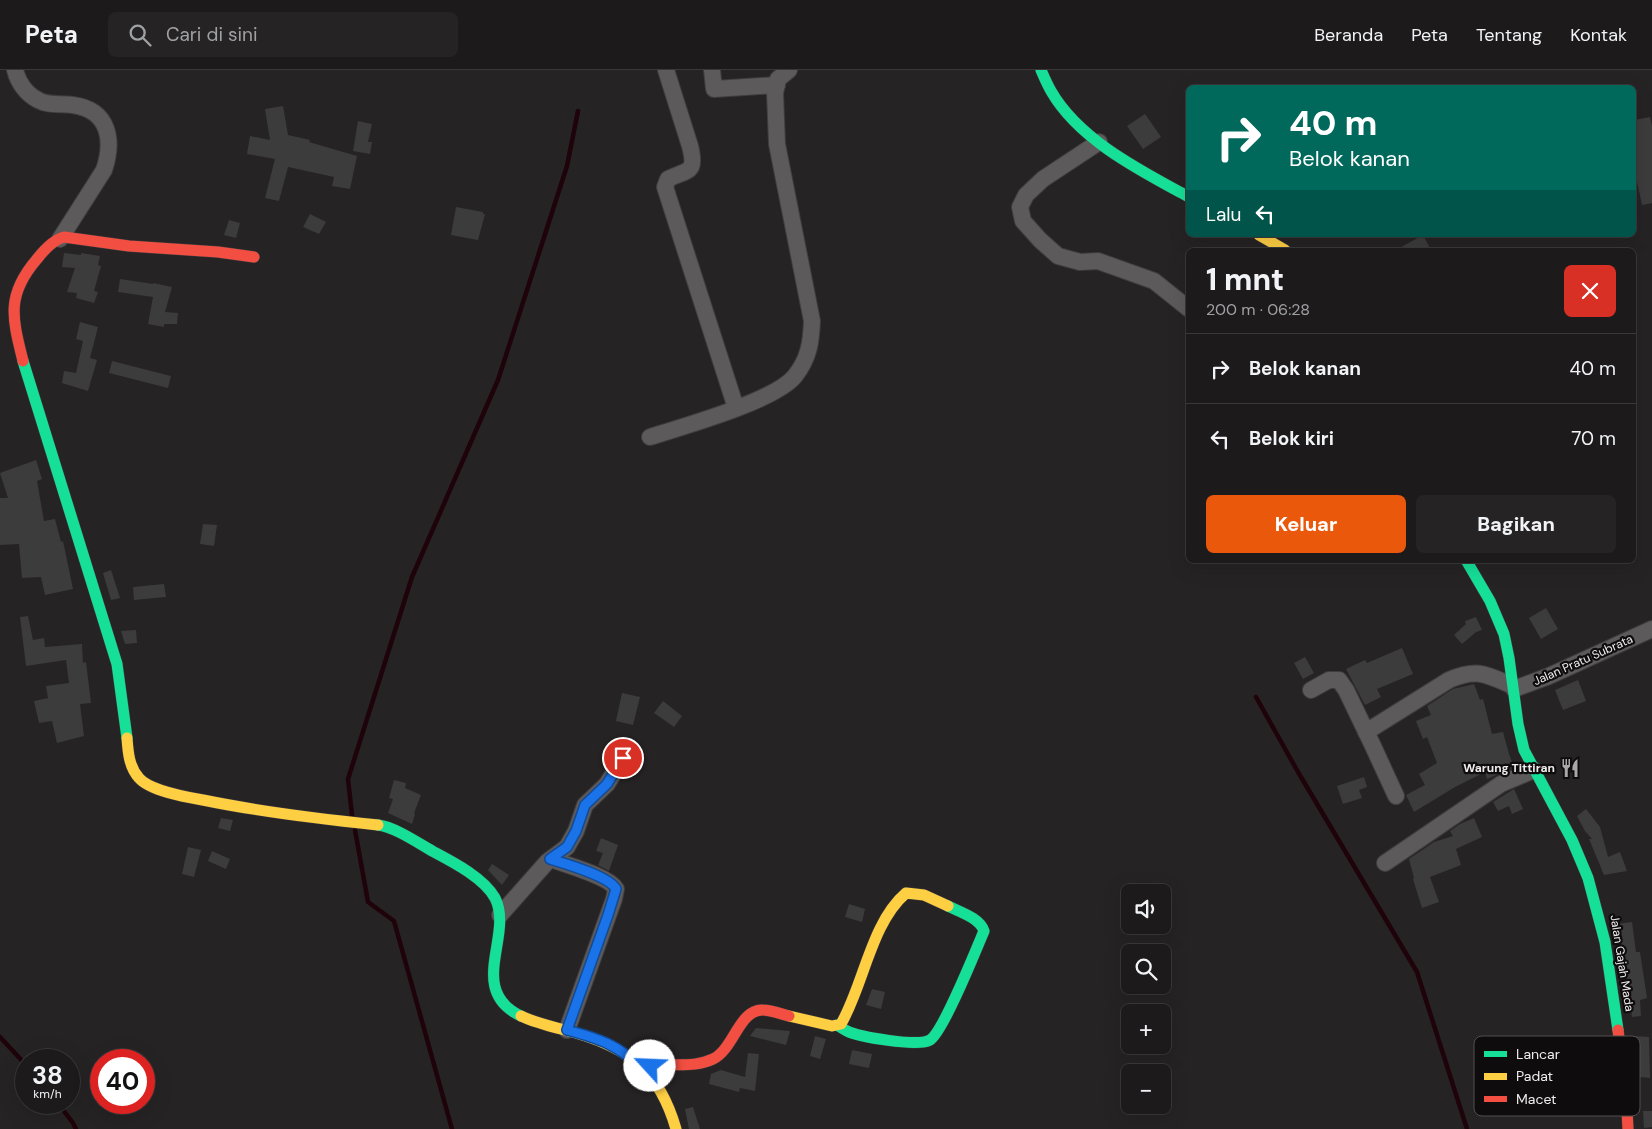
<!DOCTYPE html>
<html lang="id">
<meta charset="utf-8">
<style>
body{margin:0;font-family:"DM Sans",sans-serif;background:#252324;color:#f1f3f6;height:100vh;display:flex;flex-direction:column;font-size:19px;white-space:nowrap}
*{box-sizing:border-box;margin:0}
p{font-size:16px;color:#a0a1a3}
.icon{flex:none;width:28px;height:28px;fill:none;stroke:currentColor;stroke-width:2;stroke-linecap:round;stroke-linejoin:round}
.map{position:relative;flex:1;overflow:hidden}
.drawer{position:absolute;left:1186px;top:178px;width:450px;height:315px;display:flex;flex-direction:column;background:#1c1a1b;border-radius:8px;box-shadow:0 5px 20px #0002,0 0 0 1px #3a383a}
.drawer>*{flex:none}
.guide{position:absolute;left:1186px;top:15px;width:450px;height:152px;border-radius:8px;box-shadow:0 5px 20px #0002,0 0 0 1px #3a383a;background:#00695c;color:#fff;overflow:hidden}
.controls{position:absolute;left:1121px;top:814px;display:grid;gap:10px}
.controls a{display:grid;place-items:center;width:50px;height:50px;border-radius:8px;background:#1c1a1b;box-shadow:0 5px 20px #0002,0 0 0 1px #3a383a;font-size:25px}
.speed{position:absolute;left:15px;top:979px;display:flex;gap:10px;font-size:25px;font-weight:700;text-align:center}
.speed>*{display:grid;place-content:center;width:65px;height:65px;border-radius:50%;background:#1c1a1b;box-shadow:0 5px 20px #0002,0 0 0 1px #3a383a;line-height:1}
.speed small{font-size:12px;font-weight:400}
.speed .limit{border:8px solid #d22;background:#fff;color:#111}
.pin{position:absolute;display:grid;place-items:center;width:42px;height:42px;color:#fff;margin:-21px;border:2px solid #fff;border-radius:50%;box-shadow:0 1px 5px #0007}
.me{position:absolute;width:55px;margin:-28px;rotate:295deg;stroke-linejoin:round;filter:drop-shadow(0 0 4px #0008)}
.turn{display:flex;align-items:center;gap:18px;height:105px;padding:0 20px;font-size:22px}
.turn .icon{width:65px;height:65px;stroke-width:2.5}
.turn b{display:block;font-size:35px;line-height:42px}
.then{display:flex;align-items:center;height:48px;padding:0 20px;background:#0003;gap:10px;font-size:19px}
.round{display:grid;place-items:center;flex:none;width:52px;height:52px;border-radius:8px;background:#252324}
.summary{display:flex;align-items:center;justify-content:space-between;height:85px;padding:0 20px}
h1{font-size:30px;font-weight:800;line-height:38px}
.button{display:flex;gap:10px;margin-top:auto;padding:10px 20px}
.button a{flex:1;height:58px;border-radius:8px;background:#ea580c;color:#fff;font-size:20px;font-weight:800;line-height:58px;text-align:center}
.button a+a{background:#252324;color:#f1f3f6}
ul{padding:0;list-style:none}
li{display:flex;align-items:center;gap:15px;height:70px;padding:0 20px;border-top:1px solid #3a383a}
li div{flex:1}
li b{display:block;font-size:19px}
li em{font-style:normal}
header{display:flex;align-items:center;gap:30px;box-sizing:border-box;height:70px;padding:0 25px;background:#1c1a1b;border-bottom:1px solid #3a383a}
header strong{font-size:24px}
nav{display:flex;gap:28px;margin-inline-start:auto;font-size:18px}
.search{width:350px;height:45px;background:#252324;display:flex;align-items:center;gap:12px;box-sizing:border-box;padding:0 18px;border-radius:8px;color:#a0a1a3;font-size:19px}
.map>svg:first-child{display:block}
</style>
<header>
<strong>Peta</strong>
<div class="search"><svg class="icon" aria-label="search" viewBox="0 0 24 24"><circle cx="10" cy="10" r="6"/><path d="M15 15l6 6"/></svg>Cari di sini</div>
<nav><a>Beranda</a><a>Peta</a><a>Tentang</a><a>Kontak</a></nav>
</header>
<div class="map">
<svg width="1652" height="1059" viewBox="0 0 1652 1059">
<rect width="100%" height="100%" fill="#262324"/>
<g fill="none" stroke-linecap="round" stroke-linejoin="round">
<g stroke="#1f030a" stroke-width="4.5">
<path d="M1256,627L1298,702L1417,902L1467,1059"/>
<path d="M352,745L348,709L412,507L498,310L567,96L578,41"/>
<path d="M355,760L368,832L394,851L452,1059"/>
<path d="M0,967L26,995"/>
<path d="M57,1032L73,1053L76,1059"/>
</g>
</g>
<g fill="#3c3c3c">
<path d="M283,36L288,65L310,70L309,72L357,86L350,119L332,116L334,107L288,97L279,131L265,128L275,89L247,84L250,66L270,70L265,39Z"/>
<path d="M1145,44L1161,67L1143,79L1127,56Z"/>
<path d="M1650,47L1652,56V133L1642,135L1636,107H1634V50Z"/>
<path d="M358,51L372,54L368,72H372L370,84L353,81Z"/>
<path d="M456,137L483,142V144H485L478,170L451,165Z"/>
<path d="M310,144L326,152L319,164L303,157Z"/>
<path d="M229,150L240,153L236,168L224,165Z"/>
<path d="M1423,165L1431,180H1396Z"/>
<path d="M64,183L81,185V183L100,186L98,195L101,196L94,221L98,222L94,233L76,228L77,223L67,222L75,198L62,197Z"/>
<path d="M120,209L153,214V213L172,217L165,242L178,243L177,254H164V257L148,254L153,227L118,222Z"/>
<path d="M80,252L98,257L90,288L97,290L88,321L62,313L64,301L76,303L83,271L76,269Z"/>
<path d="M112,291L171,306L168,318L109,303Z"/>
<path d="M36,390L42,409L37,411L44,451L55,449L61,472L63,471L73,519L45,525L41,507L22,508L19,474L0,475V428H8L0,403Z"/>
<path d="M203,454L217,455L214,476L200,474Z"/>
<path d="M111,500L120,528L111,530L103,503Z"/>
<path d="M164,514L166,527L134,530L133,517Z"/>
<path d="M1546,538L1558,559L1541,569L1529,548Z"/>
<path d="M28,546L33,570L44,568L45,577L82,574L83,593L86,592L91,633L80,634L84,666L57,673L52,651L39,653L34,631L48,628L46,616L69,613L66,590L26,596L20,547Z"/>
<path d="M1476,547L1482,560L1476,562L1462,574L1454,565L1466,554L1465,551Z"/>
<path d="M136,560L137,573L125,574L121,561Z"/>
<path d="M1402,578L1413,604L1377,619L1381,627L1365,635L1346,599L1365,590L1367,593Z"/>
<path d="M1305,587L1314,603L1303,609L1294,593Z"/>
<path d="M1578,610L1586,631L1563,640L1555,620Z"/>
<path d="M1474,614L1480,630L1483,629L1492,664L1503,662L1509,684L1514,697L1487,709L1485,702L1455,717L1414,742L1406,725L1425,715L1419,704L1437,693L1427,667L1423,669L1416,651L1431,645L1427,636L1453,619Z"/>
<path d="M622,623L640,627L633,655L616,651Z"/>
<path d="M663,631L682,646L674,657L654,643Z"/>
<path d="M1364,707L1367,717L1359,720L1362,728L1343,734L1337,716Z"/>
<path d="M394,710L406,713L405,718L421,725L414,743L415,744L412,754L388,743L393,729L389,728Z"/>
<path d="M1514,719L1523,739L1512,744L1509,736L1498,741L1493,732Z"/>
<path d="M1586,739L1600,757L1608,787L1620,782L1627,801L1604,805L1589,769H1592L1585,761L1577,746Z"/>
<path d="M221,748L233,750L230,761L218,758Z"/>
<path d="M1474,748L1482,767L1456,779L1461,795L1430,807L1439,832L1422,838L1413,809L1414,808L1409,789L1434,772L1453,766L1450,761L1460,754Z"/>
<path d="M601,768L618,775L609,801L598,795L603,783L596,781Z"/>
<path d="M188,777L201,780L194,807L182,804Z"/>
<path d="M212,781L230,789L226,799L208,791Z"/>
<path d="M492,794L509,805L502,815L488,800Z"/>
<path d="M849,834L865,839L862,852L845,847Z"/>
<path d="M1632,852L1636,882H1640L1647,928L1640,930L1641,946L1632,947L1625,892L1617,854Z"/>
<path d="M872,919L885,922L881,939L866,935Z"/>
<path d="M756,958L790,961L786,975L750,966Z"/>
<path d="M815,966L826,969L820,989L810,986Z"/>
<path d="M1634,966L1649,967L1650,1008L1640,1007Z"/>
<path d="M852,980L872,984L869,998L849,994Z"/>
<path d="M748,983L759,984L755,1021L740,1018L739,1022L709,1014L711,1004L721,1000L745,1007Z"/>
<path d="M693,1037L700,1059H689L685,1039Z"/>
<path d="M1643,1041H1652V1057L1644,1058Z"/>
</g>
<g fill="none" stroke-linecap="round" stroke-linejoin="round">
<g stroke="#403d3e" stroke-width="18">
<g id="street">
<path d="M15,0C18,12 26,24 38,30C48,36 61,33 73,35C109,40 114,70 104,100L60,169"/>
<path d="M666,0L690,76C697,104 688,99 668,109L665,117L736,338"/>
<path d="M712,0L714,19L777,15"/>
<path d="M1099,72L1043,109L1026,125L1020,137L1023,151L1040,170L1058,186L1080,192L1098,191L1154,211L1189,239"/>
<path d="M650,367C684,356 775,331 795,306C809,288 811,273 812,251L777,74L775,23L778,9L789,0"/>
<path d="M1514,619L1549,606L1652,559"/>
<path d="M1311,620L1329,610H1339L1346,620L1372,674L1396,726"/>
<path d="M1366,662L1449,610C1477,598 1486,604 1513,616"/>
<path d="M551,789C566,795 609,806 616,819L614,829L567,960"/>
<path d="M1385,793L1501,714L1534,700"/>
<path d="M500,845L547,792L567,777L576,761L585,735L607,714L623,688"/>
</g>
</g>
<g stroke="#403d3e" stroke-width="12">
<g id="fast">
<path d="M1041,0C1044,7 1047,14 1051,21C1079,70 1141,101 1189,127"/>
<path d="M23,291L117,594L127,668"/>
<path d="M1466,490L1490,531L1504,564L1509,588L1518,654L1524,680L1572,770L1588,808L1605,872L1618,960"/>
<path d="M378,755C395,757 418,773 434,782C453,792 484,808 495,828C514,865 466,920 521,946"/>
<path d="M837,955C840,957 843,959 847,961C859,967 918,977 930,970C943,962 976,880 984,861C980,848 960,842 948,836"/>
</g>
</g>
<g stroke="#403d3e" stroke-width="12">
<g id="slow">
<path d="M1259,165L1285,180"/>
<path d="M127,668C128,682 129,697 139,708C150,721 186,727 203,730C261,742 320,749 378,755"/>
<path d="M521,946C538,954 558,958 576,963C631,979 660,1003 676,1059"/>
<path d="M789,946L832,956L841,954C864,914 871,853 906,823L924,825L948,836"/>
</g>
</g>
<g stroke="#403d3e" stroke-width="12">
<g id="jam">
<path d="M23,291C12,247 6,225 37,189C44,180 53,170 64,167L129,176L218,182L254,187"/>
<path d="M1618,960L1626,1022L1628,1059"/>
<path d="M642,998C648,997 655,995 661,995C680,994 696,997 713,989C734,979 739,939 763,940C771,940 781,944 789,946"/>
</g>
</g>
<use href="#street" stroke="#5c5a5a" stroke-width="16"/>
<use href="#fast" stroke="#16e098" stroke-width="11"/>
<use href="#slow" stroke="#ffcf43" stroke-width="11"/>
<use href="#jam" stroke="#f24e42" stroke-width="11"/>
</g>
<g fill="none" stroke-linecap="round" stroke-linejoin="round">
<g stroke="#114b97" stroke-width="12">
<path id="route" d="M623,688L607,714L585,735L576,761L567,777L550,789C566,794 609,806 616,819L608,845L567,960C600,969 616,974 642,998L650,996"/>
</g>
<use href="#route" stroke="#1a73e8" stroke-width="9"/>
</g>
<defs>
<g id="restaurant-bare" transform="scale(1.5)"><path d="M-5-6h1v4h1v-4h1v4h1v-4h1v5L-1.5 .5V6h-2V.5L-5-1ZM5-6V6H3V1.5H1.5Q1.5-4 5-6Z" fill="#a9a6a7" stroke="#0e0c0d" stroke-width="2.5" paint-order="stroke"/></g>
</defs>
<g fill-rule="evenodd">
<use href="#restaurant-bare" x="1570" y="698"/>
</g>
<g text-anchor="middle" stroke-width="4.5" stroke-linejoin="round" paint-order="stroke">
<g font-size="12" fill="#f0eced" stroke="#0e0c0d">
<text transform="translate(1583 590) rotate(-24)" y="4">Jalan Pratu Subrata</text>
<text transform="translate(1622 893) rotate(81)" y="4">Jalan Gajah Mada</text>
</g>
<g font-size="12" font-weight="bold" fill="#f0eced" stroke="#0e0c0d" text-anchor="end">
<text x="1555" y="702">Warung Tittiran</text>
</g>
</g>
<rect x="1474" y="966" width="166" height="80" rx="8" fill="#0e0c0d" stroke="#524f50" stroke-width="1"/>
<rect x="1484" y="981" width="23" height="6" fill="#16e098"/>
<rect x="1484" y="1003" width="23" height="7" fill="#ffcf43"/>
<rect x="1484" y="1026" width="23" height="6" fill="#f24e42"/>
<g font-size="14" fill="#f0eced">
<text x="1516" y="989">Lancar</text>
<text x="1516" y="1011">Padat</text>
<text x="1516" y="1034">Macet</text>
</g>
</svg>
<div class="controls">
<a><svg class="icon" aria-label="sound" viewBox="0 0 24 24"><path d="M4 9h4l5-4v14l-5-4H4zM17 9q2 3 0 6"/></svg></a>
<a><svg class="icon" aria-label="search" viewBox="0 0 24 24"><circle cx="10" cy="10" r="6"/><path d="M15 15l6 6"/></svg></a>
<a>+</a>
<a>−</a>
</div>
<div class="speed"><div>38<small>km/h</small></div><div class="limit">40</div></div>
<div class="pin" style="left:623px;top:688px;background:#d93025"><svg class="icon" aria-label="arrive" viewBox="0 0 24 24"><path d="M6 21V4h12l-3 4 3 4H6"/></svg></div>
<svg class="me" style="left:650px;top:996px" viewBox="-20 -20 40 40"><circle r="19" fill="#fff"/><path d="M0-13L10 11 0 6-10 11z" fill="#1a73e8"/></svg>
<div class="guide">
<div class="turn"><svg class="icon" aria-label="right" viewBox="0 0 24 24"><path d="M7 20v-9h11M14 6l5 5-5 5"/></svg><div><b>40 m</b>Belok kanan</div></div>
<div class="then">Lalu<svg class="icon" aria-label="left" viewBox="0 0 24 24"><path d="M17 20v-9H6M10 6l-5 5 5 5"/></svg></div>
</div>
<section class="drawer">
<div class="summary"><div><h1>1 mnt</h1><p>200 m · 06:28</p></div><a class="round" style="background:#d93025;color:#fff"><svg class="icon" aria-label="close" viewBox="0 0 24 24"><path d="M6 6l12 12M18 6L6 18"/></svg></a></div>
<ul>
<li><svg class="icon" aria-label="right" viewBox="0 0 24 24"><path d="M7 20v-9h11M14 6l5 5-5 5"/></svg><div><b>Belok kanan</b></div><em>40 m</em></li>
<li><svg class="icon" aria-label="left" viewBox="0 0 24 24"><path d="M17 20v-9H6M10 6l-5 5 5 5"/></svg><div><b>Belok kiri</b></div><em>70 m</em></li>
</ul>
<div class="button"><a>Keluar</a><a>Bagikan</a></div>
</section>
</div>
